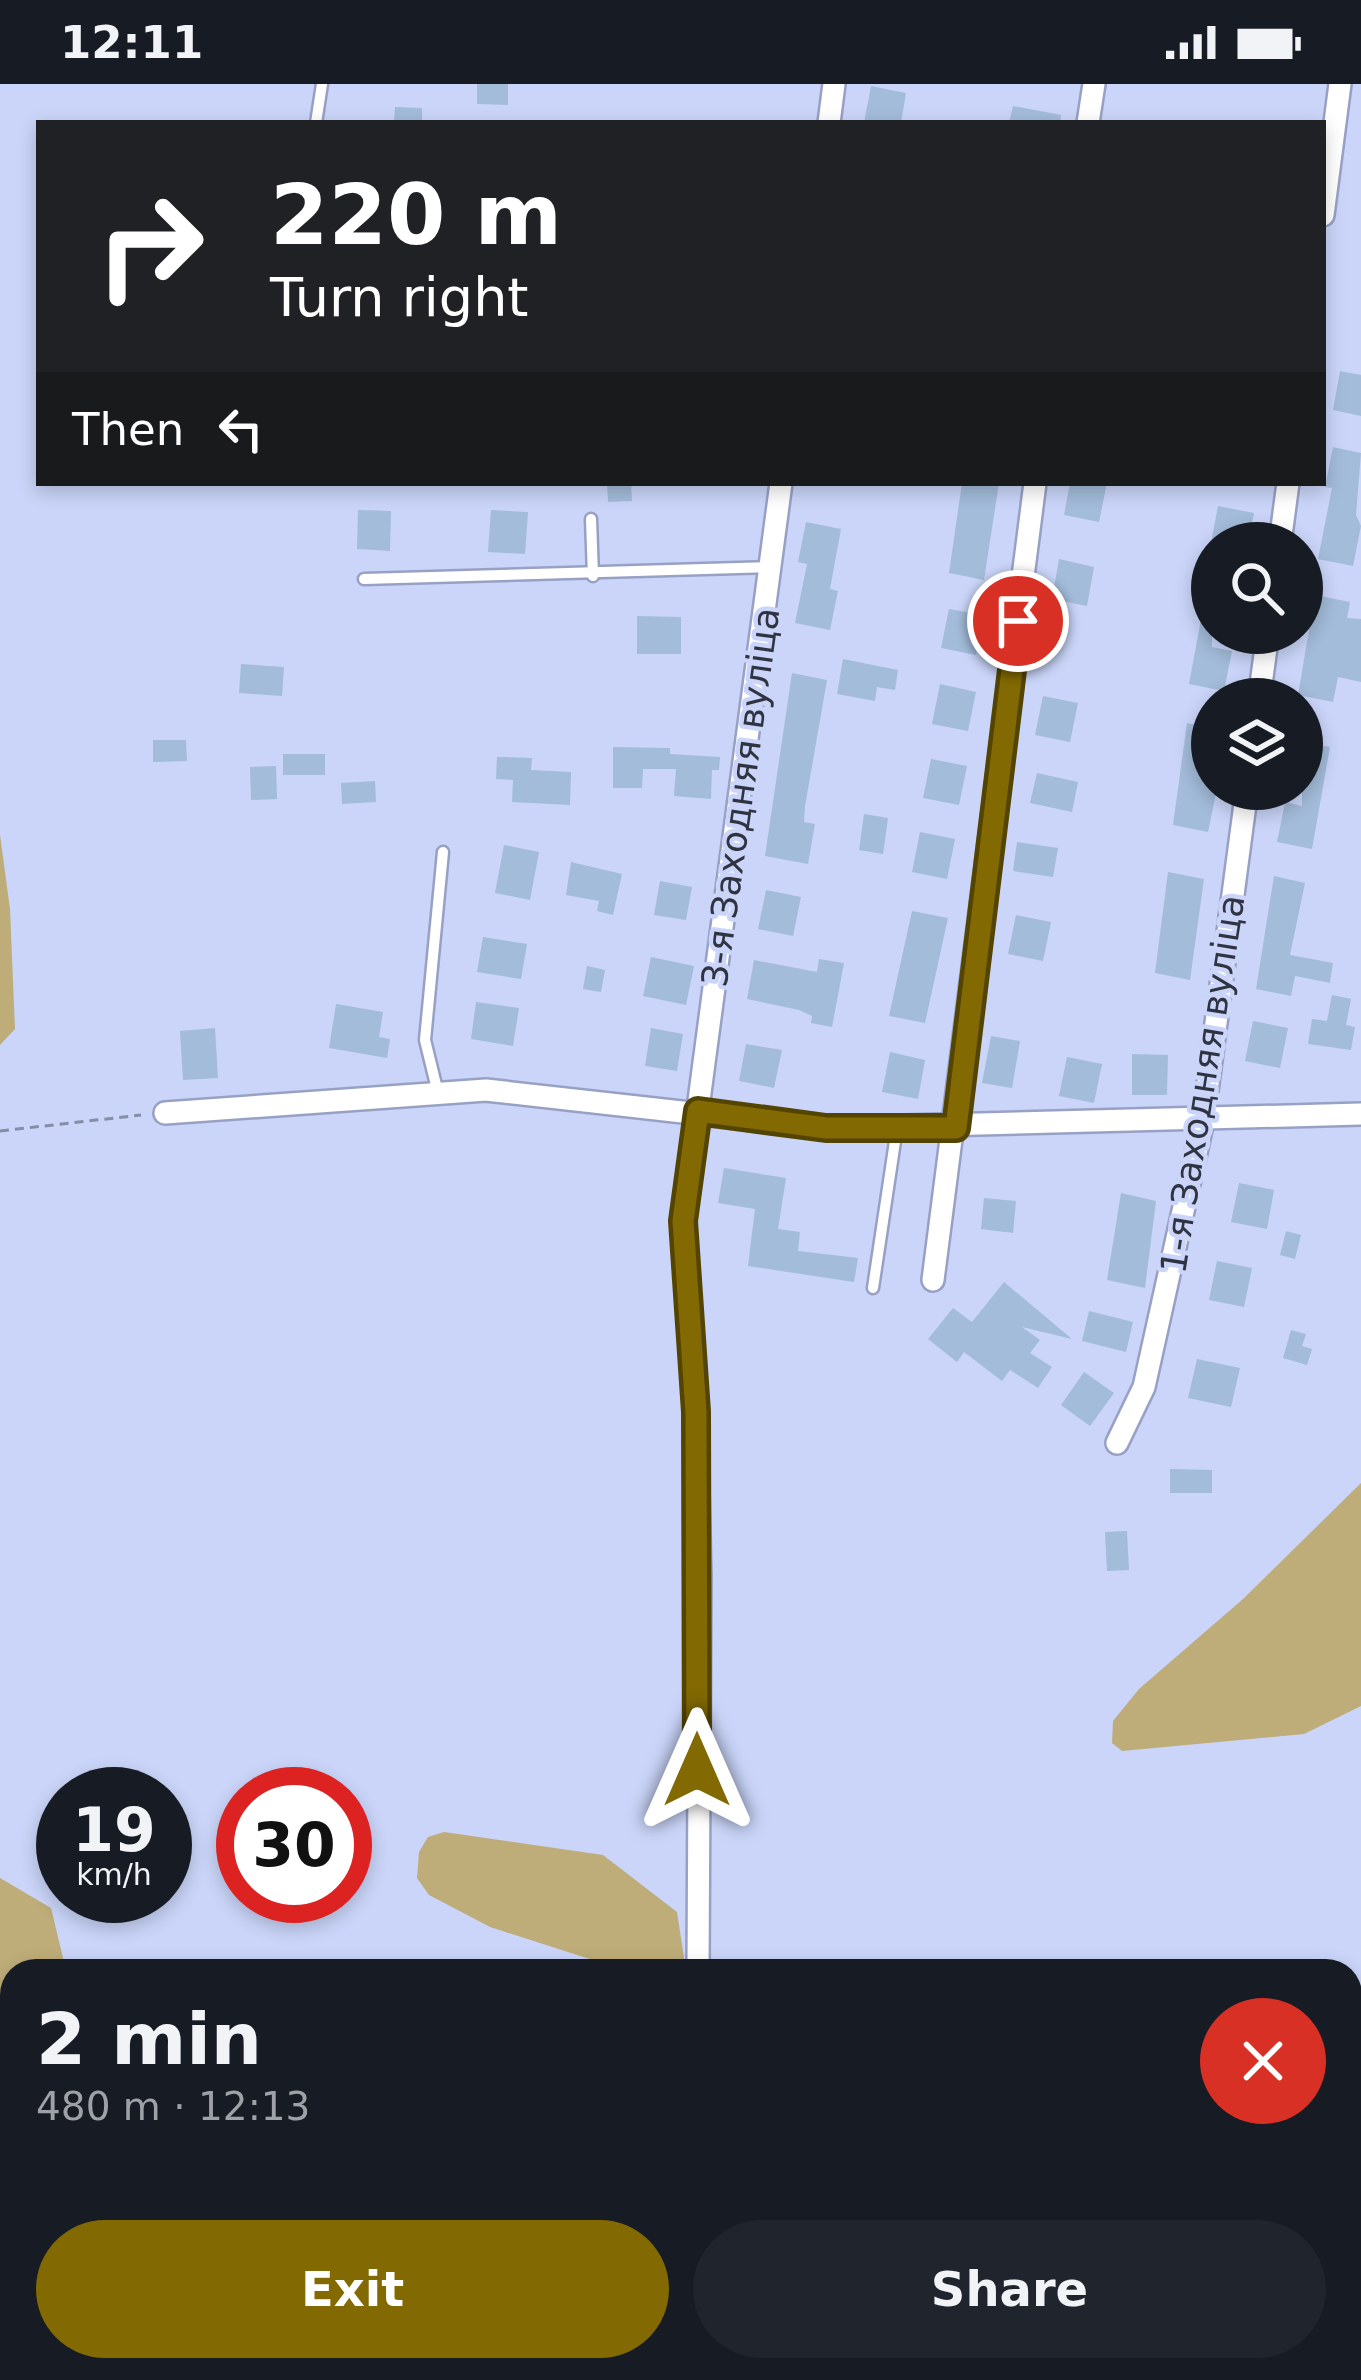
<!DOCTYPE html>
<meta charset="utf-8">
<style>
body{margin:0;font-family:"DejaVu Sans",sans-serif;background:#20242c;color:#f1f3f6;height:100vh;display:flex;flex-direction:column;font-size:45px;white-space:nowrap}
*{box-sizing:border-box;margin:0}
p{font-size:39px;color:#9ea1a6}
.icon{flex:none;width:66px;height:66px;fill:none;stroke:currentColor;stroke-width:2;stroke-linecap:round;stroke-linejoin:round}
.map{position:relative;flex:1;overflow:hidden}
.details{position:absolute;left:0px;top:1875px;width:1362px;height:423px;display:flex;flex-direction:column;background:#171b24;border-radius:36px 36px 0 0;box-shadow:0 6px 18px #0003}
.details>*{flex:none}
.top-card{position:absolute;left:36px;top:36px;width:1290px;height:366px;border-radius:0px;box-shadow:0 6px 18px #0003;background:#202124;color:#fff;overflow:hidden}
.fabs{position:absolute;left:1191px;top:438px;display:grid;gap:24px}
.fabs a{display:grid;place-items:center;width:132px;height:132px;border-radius:50%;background:#171b24;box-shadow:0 6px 18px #0003;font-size:60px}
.speed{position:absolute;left:36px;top:1683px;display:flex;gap:24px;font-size:60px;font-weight:700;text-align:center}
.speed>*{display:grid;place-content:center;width:156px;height:156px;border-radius:50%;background:#171b24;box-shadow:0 6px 18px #0003;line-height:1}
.speed small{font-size:30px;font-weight:400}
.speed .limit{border:18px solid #d22;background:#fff;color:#111}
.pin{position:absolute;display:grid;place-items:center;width:102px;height:102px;color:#fff;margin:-51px;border:6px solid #fff;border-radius:50%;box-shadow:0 3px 12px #0007}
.me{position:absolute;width:132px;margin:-66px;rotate:0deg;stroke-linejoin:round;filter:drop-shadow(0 0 9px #0008)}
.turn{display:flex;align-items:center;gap:42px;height:252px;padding:0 36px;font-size:54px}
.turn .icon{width:156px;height:156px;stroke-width:2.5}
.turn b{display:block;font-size:84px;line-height:102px}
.then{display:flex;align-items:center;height:114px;padding:0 36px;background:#0003;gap:24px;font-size:45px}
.round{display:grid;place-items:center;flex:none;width:126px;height:126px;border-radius:63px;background:#20242c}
.headline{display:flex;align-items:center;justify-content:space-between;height:204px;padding:0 36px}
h1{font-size:72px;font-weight:700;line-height:90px}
.action{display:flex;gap:24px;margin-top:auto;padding:24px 36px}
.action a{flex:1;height:138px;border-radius:72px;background:#826902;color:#fff;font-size:48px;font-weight:700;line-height:138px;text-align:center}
.action a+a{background:#20242c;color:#f1f3f6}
.status{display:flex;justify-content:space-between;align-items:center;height:84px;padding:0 60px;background:#171b24;direction:ltr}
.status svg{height:33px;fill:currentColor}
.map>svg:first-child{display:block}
</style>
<div class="status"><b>12:11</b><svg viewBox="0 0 49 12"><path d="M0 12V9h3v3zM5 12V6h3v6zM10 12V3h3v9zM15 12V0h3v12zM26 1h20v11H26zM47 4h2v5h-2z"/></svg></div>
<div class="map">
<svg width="1361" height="2296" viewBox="0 0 1361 2296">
<rect width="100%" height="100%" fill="#cad5f9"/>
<g fill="#bead78">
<path d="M0,751L10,825L15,945L0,961Z"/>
<path d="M1361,1399V1622L1304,1650L1122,1667L1112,1659L1113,1637L1139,1605L1243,1515Z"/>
<path d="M444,1748L603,1771L677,1828L686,1887H627L490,1843L429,1811L417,1794L419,1768L428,1753Z"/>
<path d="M0,1794L51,1824L65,1882L62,1887H12V1954L0,1956Z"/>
</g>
<g fill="#a3bcda">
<path d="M477,0H508V21L477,20Z"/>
<path d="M871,2L906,9L901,39H864Z"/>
<path d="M1013,22L1061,31L1060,39H1009Z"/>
<path d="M395,23L422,24V39H394Z"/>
<path d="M1340,287L1361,291V332L1333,326Z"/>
<path d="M1333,363L1361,369L1356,431L1361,442L1353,482L1318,475L1332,404L1325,403Z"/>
<path d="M607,399H631L632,417L608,418Z"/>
<path d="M962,399H999L984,496L949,489Z"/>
<path d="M1070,399H1107L1099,438L1064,431Z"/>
<path d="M1218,422L1254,429L1248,459H1211Z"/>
<path d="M358,426L391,427L390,467L357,465Z"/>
<path d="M491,426L528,428L525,470L488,468Z"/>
<path d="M806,438L841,445L830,505L838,507L830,546L795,539L807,480L798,478Z"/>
<path d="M1059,475L1094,483L1087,522L1052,515Z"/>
<path d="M1315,511L1350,518L1347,534L1361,535V598L1338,593L1333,618L1298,611Z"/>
<path d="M1204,519L1212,520V563L1232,567L1224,607L1189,600Z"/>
<path d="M949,525L984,531L976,571L941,564Z"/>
<path d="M637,532L681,533V570H637Z"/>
<path d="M843,575L898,586L895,606L877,603L875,617L837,610Z"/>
<path d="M241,580L284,583L282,612L239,609Z"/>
<path d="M792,589L827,596L805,722L804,738L815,740L808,780L765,772Z"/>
<path d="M940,600L976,608L968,647L932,640Z"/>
<path d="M1043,612L1078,619L1070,658L1035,651Z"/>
<path d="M1187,639L1212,644L1216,709L1208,748L1173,741Z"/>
<path d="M153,656H186L187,677L153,678Z"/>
<path d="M1302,658L1330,663L1312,765L1277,758L1285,718L1302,722Z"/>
<path d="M613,663L670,664V670L720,673L719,686H712L711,715L674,712L676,685H643L642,704H613Z"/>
<rect x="283" y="670" width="42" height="21"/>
<path d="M497,673L532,674L531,686L571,688L570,721L512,718L513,696L496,695Z"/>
<path d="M931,675L967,682L959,721L923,714Z"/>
<path d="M276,682L277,715L251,716L250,683Z"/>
<path d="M1037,689L1078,698L1072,728L1030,719Z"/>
<path d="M375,697L376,718L342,720L341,699Z"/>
<path d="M864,730L888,734L883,770L859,766Z"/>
<path d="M920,748L955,755L947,795L912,788Z"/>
<path d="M1017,758L1058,764L1053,793L1013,787Z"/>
<path d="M504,761L539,768L530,816L495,809Z"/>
<path d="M571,778L622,790L613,831L597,827L599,817L566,811Z"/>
<path d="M1168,788L1204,795L1190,896L1155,889Z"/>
<path d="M1274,792L1305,799L1290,871L1333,879L1330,899L1295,892L1291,912L1256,905Z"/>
<path d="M660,797L692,803L686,836L654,831Z"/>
<path d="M766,806L801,813L793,852L758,845Z"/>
<path d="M912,827L948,834L925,939L889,932Z"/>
<path d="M1016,831L1051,838L1043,877L1008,870Z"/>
<path d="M483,853L527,860L521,895L477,888Z"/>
<path d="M651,873L694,882L686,921L643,912Z"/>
<path d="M819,875L844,879L832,943L811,939L812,932L799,926L747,915L754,876L817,888Z"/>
<path d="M587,882L605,886L601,908L583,905Z"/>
<path d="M1332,911L1351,915L1346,941L1355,943L1351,966L1308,960L1312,935L1327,937Z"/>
<path d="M476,918L519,924L513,962L471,955Z"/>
<path d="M336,920L383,928L379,953L390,955L387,974L329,964Z"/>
<path d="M1253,937L1288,944L1280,984L1245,977Z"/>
<path d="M215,944L218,994L183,996L180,947Z"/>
<path d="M651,944L683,950L677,987L645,982Z"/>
<path d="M991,952L1020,957L1012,1004L982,999Z"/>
<path d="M746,960L782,966L774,1004L739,997Z"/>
<path d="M890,968L925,976L918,1015L882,1008Z"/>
<path d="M1132,970L1168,971L1167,1011H1132Z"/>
<path d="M1067,973L1102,980L1094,1019L1059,1012Z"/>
<path d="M724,1084L786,1094L778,1145L800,1148L798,1167L858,1174L854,1198L748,1182L755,1125L718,1119Z"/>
<path d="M1239,1099L1274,1106L1267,1145L1231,1138Z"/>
<path d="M1121,1109L1156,1117L1145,1204L1107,1196Z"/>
<path d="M984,1114L1016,1117L1013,1149L981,1145Z"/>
<path d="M1286,1147L1301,1151L1295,1175L1280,1171Z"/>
<path d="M1217,1177L1252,1184L1244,1223L1209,1216Z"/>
<path d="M1004,1198L1072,1255L1022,1243L1040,1256L1030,1269L1052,1283L1038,1304L1010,1286L1002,1297L964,1268L957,1278L928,1255L953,1224L972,1238Z"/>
<path d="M1089,1227L1133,1238L1126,1268L1082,1257Z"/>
<path d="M1291,1246L1306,1250L1302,1262L1312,1265L1307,1281L1283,1274Z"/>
<path d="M1197,1275L1240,1284L1231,1323L1188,1314Z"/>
<path d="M1084,1288L1114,1309L1090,1342L1061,1321Z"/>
<path d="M1170,1385L1212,1386V1409H1170Z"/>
<path d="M1127,1447L1129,1486L1107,1487L1105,1448Z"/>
</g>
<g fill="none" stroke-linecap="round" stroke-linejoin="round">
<g stroke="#98a1c4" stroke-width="15">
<g id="service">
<path d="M316,39L322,0"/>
<path d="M591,435L593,492"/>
<path d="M364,495L770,483"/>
<path d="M438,1009L425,956L443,768"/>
<path d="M873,1204L897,1044"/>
</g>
</g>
<g stroke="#98a1c4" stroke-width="26">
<g id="minor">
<path d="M829,39L834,0"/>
<path d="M1088,39L1094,0"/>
<path d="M1323,131L1340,0"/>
<path d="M1280,459L1288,399"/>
<path d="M1259,615L1268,549"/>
<path d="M165,1029L486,1006L826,1044L1361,1030"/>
<path d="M933,1196L1035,399"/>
<path d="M1117,1359L1144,1303L1203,1037L1247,705"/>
<path d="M698,1887L700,1492L696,1328L683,1137L781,399"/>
<path d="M686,2286L687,2296"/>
</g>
</g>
<g stroke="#858da7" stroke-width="3" stroke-dasharray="9 6" stroke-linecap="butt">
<path d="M0,1047L141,1031"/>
<path d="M0,1994L12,1990"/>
<path d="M383,2286L384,2296"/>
</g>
<use href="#service" stroke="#fff" stroke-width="10"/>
<use href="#minor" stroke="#fff" stroke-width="21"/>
</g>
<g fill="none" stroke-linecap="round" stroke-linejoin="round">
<g stroke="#544401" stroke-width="30">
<path id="route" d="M697,1686L696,1328L683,1137L698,1027L826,1044H956L1018,537"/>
</g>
<use href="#route" stroke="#826902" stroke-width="21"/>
</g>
<g text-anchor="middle" stroke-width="9" stroke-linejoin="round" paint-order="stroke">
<g font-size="36" fill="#303442" stroke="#cad5f9">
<text transform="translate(740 713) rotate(-82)" y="13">3-я Заходняя вуліца</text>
<text transform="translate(1202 1000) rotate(-81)" y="13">1-я Заходняя вуліца</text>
</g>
</g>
</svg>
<div class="fabs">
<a><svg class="icon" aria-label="search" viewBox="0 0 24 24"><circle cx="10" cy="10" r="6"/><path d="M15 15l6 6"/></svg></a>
<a><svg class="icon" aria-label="layers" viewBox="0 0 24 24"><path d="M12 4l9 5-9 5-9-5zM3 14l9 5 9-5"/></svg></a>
</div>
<div class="speed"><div>19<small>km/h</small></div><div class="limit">30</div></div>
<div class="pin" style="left:1018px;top:537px;background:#d93025"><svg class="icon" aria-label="arrive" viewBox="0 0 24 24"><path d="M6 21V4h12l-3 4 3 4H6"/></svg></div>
<svg class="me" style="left:697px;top:1686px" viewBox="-20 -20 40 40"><path d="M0-17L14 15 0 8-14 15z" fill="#826902" stroke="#fff" stroke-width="4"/></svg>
<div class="top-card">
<div class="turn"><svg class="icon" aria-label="right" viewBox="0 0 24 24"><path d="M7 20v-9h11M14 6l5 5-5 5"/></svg><div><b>220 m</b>Turn right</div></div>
<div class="then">Then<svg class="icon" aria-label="left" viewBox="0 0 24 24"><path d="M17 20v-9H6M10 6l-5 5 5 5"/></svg></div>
</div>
<section class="details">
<div class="headline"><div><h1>2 min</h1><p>480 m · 12:13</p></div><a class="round" style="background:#d93025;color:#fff"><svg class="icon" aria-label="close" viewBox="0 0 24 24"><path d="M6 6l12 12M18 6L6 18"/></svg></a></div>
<div class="action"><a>Exit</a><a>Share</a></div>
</section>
</div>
